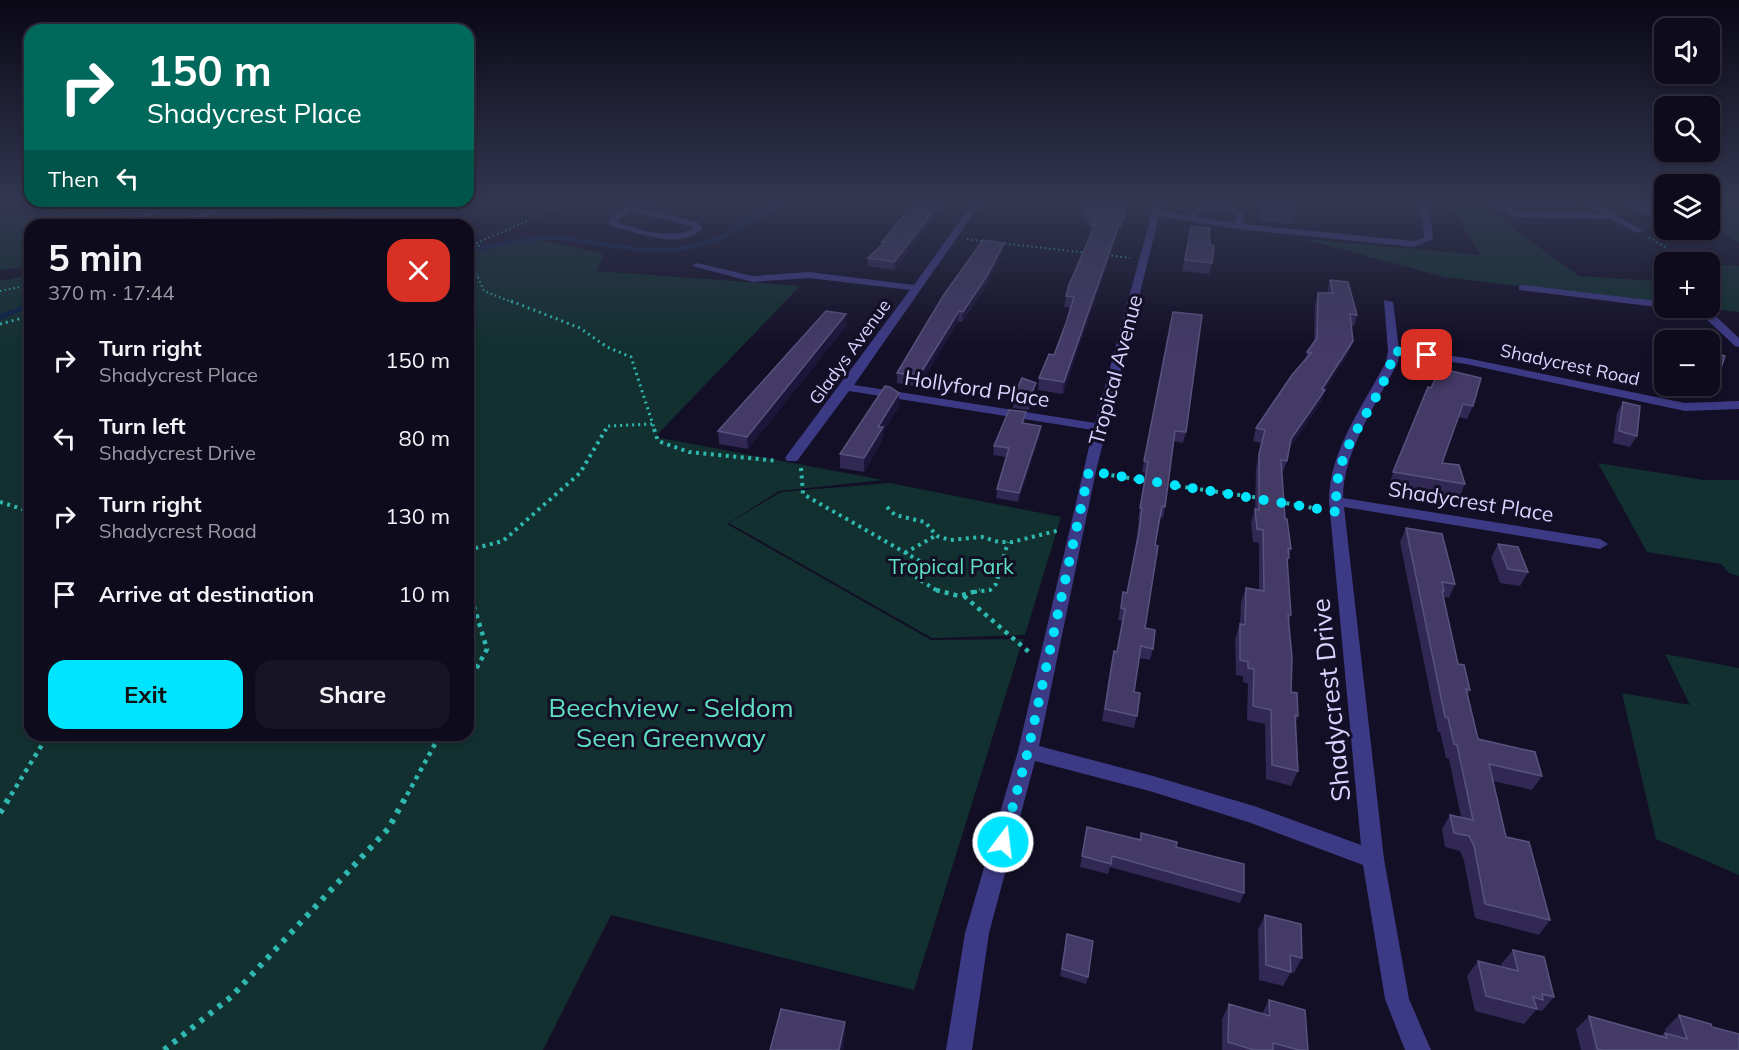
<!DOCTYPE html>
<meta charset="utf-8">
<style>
body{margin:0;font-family:Mulish,sans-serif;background:#171425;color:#f1f3f6;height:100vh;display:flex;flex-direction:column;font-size:22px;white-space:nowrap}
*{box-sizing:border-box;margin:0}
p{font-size:20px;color:#9b9ba3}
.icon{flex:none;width:33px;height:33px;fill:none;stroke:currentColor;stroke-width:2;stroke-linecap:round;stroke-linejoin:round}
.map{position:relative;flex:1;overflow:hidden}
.drawer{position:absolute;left:24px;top:219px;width:450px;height:522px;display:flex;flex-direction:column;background:#0e0b1c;border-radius:18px;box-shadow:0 3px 9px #0003,0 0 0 2px #2e2b3b}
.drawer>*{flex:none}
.banner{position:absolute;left:24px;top:24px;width:450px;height:183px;border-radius:18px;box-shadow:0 3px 9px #0003,0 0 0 2px #2e2b3b;background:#00695c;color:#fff;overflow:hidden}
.tools{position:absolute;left:1654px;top:18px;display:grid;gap:12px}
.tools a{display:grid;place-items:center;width:66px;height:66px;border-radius:12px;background:#0e0b1c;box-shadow:0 3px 9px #0003,0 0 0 2px #2e2b3b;font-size:30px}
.pin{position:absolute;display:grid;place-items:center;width:51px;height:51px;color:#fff;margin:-26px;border-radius:12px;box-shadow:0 3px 9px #0006}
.me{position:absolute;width:66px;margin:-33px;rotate:15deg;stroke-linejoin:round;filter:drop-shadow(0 0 4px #0008)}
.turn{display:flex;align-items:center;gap:21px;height:126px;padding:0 24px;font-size:27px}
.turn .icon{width:78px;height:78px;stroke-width:2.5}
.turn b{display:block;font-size:42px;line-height:51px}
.then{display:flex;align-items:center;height:57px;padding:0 24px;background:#0003;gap:12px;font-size:22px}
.round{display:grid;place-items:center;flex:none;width:63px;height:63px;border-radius:18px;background:#171425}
.summary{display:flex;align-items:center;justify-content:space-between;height:102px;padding:0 24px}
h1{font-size:36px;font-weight:700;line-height:45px}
.button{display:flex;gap:12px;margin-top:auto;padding:12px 24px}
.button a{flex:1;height:69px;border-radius:18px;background:#00e5ff;color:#111;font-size:24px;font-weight:700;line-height:69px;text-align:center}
.button a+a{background:#171425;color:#f1f3f6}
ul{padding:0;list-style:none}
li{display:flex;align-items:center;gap:18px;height:78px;padding:0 24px}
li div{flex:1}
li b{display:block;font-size:22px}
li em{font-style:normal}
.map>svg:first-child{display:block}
</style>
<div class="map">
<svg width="1739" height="1050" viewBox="0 0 1739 1050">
<rect width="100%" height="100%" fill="#130f26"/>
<g fill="#12302f">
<path d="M1448,201H1475L1579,276L1655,281L1665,270V303L1444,277L1304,239L1481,255Z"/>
<path d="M1710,201H1739V242L1710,226Z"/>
<path d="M120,214L130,215L109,225H30V263L18,268L0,270V215Z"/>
<path d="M337,214L370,225H195L210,220Z"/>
<path d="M531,238L604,254L597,271L800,286L655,437L883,480L779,491L727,524L931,640L1023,639L914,990L611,915L543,1050H0V280H7L30,274V735H468V255Z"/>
<path d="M1710,264L1739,266V312L1703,308H1710Z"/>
<path d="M1598,463L1704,480H1739V576L1729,573L1721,564L1647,552Z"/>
<path d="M890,483L1061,517L1025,635L932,638L729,523L781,492Z"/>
<path d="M1665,654L1739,668V875L1656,839L1622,693L1690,705Z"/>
</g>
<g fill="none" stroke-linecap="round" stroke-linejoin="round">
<path stroke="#0c2248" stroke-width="4.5" d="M468,250C498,246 529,236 559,238C611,243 656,260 710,242C729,236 763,212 782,201"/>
<path stroke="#0c2248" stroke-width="5" d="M0,317L30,305"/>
<g stroke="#2fb8b0" stroke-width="2" stroke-dasharray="1.5 3" stroke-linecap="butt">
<path d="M0,203L14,201"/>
<path d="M1649,237L1665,247L1675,262"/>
<path d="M967,239L987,242"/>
<path d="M1000,243L1088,253"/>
<path d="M468,247L573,201"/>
<path d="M468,255L482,243"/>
<path d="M1107,255L1130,258"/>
<path d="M468,268L477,275L484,291L514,303"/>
<path d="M0,291L30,285"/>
</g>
<g stroke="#2fb8b0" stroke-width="3" stroke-dasharray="2 4" stroke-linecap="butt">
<path d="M511,301L580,328L607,347L631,357L655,431"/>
<path d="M0,324L30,316"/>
<path d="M605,431L608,426L652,424"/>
</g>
<g stroke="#2fb8b0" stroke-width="4" stroke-dasharray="3 4.5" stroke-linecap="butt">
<path d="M654,429L658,441L689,452L778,461"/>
<path d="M801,468L803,494L925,564L917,578L939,592"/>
<path d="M1104,474L1147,481"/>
<path d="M1163,484L1260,498"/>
<path d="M0,502L22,509L30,508"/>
<path d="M1279,502L1319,509"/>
<path d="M887,507L895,515L925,522L937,536L950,540L982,537L999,542H1012L1060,530"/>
<path d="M468,550L503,541L580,473L606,429"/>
<path d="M905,553L935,536"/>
<path d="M468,575L469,592"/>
<path d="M974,592L990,590L996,584L1008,542"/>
</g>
<g stroke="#2fb8b0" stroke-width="4.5" stroke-dasharray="4 5" stroke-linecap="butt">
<path d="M936,590L959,596L980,590"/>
<path d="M964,596L1029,652L1028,655"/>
<path d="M468,684L487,649L469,590"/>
<path d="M11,795L48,735"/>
<path d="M407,795L440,735"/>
</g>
<g stroke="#2fb8b0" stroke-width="6" stroke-dasharray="4.5 7" stroke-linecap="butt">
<path d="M0,813L12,793"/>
<path d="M164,1050L231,997L388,829L408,793"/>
</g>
<g fill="#3d3a85" fill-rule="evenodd">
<path d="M42,201L157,206L168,201H178L133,225H122L147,211L58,208L42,205Z"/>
<path d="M220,201H229C213,217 191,225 169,225L206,211Z"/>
<path d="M648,201H659L639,208L697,222L703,228C681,251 640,233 614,227L607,221L622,209ZM631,211L691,226L694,228C679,240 631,230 616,221Z"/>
<path d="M1155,201H1163L1161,211L1189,216L1202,205L1230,206L1245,213L1243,224L1413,241L1424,238L1423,222L1415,201H1423L1431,222L1433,239L1414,247L1238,229L1159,216L1096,471L1039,746L1153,776L1254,806L1361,845L1329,501C1329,451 1363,406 1386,362L1388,351L1384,300L1393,302L1399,348L1466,358L1685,403L1739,401V409L1685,411L1466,364L1399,355L1398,362C1377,403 1343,451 1343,498L1600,539L1608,544L1600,549L1344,507L1384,859L1409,999L1431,1050H1405L1385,999L1363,865L1251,823L1153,792L1035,761L989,933L972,1050H946L965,933L1018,751L1093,430L849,391L797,461H787L785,458L787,455L910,290L809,278L753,282L692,266L697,263L753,276L809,272L914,285L972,204H978L979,206L854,385L1095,423ZM1204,210L1228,211L1237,216L1235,223L1197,217Z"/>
<path d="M1489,201H1498L1516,211L1601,213L1581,201H1590L1644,231L1637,233L1611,219L1514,217Z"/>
<path d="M1623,201H1632L1665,218V225Z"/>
<path d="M1523,285L1665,302V308H1667H1665L1519,290V286Z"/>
<path d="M1677,308H1707L1739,338V347L1735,346L1700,313L1682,311Z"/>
</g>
</g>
<g fill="#312854">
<path d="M916,201H945L940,207V210L894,270L868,266V258L882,245V242Z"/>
<path d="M1128,201L1122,229H1119L1063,394L1038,390L1039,378L1054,355L1066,323L1071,308L1064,307L1066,296L1091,234H1090L1091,226H1086L1087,221H1083L1084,212Z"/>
<path d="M1227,201H1296L1297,205L1291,224L1260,221L1259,205L1227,202Z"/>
<path d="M1506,201H1579L1576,208L1516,207Z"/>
<path d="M1191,227L1210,245L1212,263L1209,274L1182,271Z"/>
<path d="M1004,243L1003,252L986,286L962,322L958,321L919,387L897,383V373Z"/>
<path d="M1330,280L1357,315L1354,326H1351L1349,353L1325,389L1321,402L1289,449L1287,461L1282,474L1285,519L1291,549L1287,564L1291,615L1289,621L1291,692L1298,716L1296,722L1298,771L1291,786L1266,779L1265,724L1247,720L1248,684L1243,682V676L1236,675L1235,639L1240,624L1241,602L1246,588L1259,591V543L1253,542L1251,523L1255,509L1256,468L1261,443L1253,441L1256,428L1305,360L1307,352L1314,343L1315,304L1318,293H1327Z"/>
<path d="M1173,312L1186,432L1183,443L1174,441L1165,507L1163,518L1160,517L1158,528L1145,628L1153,649L1150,660L1139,658L1134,692L1137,716L1134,728L1102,721L1111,663L1114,651L1117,652L1122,621L1118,620L1121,604L1123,592L1127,593L1136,543L1139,520L1138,519L1146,473L1142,472Z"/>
<path d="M846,314V326L748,449L719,444L718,431Z"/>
<path d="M1710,352L1719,374L1711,387L1683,386H1710Z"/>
<path d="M1428,387L1473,406L1467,419L1458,417L1442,463L1465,484L1459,498L1388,486Z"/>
<path d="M899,393V406L883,432L882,441L864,472L840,468V454Z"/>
<path d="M1014,395L1034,396L1029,410L1013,408Z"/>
<path d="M1623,402L1637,436L1630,447L1613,443L1617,413Z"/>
<path d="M1026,412L1024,423L1040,435L1018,502L996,498L997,489L1006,457L993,455L994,446Z"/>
<path d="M1406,528L1455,584L1449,598L1443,597L1458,664L1470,690L1467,695L1478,739L1542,776L1532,790L1493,781L1506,837L1550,920L1539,935L1475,918L1464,861L1460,851L1445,847L1442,829L1450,815L1461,817L1449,759L1446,758L1440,732H1438L1400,542Z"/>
<path d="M1498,544L1528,572L1520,586L1500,583L1491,558Z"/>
<path d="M1087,827L1139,840L1141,833L1244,893L1240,903L1110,867L1108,874L1080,867Z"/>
<path d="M1265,915L1302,958L1294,973L1291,972L1283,986L1259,980L1258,930Z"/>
<path d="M1067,934L1088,977L1086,984L1060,976Z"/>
<path d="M1513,950L1554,997L1542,1011L1536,1010L1524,1024L1475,1011L1467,976L1478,961L1502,967L1501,964Z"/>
<path d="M1269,1000L1308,1050H1222V1019L1229,1004L1262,1014Z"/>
<path d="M1679,1015L1712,1027L1739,1050H1581L1576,1029L1589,1016L1660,1036L1665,1033H1666L1665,1029Z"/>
</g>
<g fill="#1d163a">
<path d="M940,201H945L940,207V210L894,270V262Z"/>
<path d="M1121,219L1119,229L1063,394L1064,382Z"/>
<path d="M1004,243L1003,252L986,286L962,322L963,312Z"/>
<path d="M959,311L958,321L919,387V376Z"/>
<path d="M846,314V326L748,449L747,437Z"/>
<path d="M1353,341L1349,353L1322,394L1325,390L1321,402L1287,452L1291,439Z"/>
<path d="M1036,383L1034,396L1029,410L1030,397Z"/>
<path d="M899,393V406L883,432L882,441L864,472V458L878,427Z"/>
<path d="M1041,426L1040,435L1018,502L1019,493Z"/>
<path d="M845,1022V1037L843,1050H839Z"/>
</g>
<g fill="#433a66" stroke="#5a527e" stroke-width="1.5">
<path d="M916,201H940L938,202L940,203L894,262L868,258L885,242H882Z"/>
<path d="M1088,201H1128L1123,220L1121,219L1064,382L1039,378L1049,354L1054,355L1066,323L1074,297L1066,296L1069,285L1095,225H1092L1094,217L1087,216L1089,212H1084Z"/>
<path d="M1264,201H1296L1297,205L1264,202Z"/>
<path d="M1191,227L1209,228L1210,245L1214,246L1212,263L1185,260Z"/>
<path d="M983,240L1004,243L987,276L963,312L959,311L919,376L897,373L943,296Z"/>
<path d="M1330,280L1348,282L1357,315L1350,314L1353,341L1322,389L1325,390L1291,439L1287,461L1281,460L1285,519H1287L1291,549L1288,548L1289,558H1287L1291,615H1288L1292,657L1291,692L1297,693L1298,716L1295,715L1298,771L1272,765L1271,710L1253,706L1254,669L1248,668V662L1240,660V624L1245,625L1246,588L1264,591L1263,530L1257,529L1255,509L1259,510V454L1265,430L1256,428L1292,375L1311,353L1307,352L1317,338L1318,293H1333Z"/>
<path d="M826,311L846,314L747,437L718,431Z"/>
<path d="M1173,312L1202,315L1186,432L1175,431L1165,507L1162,506L1158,528L1155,545L1158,546L1145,628L1155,630L1153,649L1141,646L1134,692L1140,693L1137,716L1105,709L1114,651L1117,652L1125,609L1121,608L1123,592L1127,593L1139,532L1142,508H1140L1148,462L1144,461Z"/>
<path d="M1710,352L1725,356L1719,374H1710Z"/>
<path d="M1447,370L1481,378L1473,406L1463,404L1442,463L1459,465L1465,484L1393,472L1428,387L1431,388L1436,377L1443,379Z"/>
<path d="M1022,378L1036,383L1030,397L1014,395Z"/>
<path d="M885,386L890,387L899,393L878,427H883L864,458L840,454Z"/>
<path d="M1623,402L1640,406L1637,436L1619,431Z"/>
<path d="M1009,410L1026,412L1022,423L1041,426L1019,493L997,489L1009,448L994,446Z"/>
<path d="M1406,528L1442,534L1455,584L1442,582L1444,591H1442L1458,664L1464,665L1470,690L1466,689L1478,739L1535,752L1542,776L1489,764L1506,837L1529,842L1550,920L1485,904L1474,846L1469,836L1454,833L1450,815L1473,820L1457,745L1454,744L1448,718L1445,717Z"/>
<path d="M1498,544L1518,547L1528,572L1508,569Z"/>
<path d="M1087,827L1141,840V833L1177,842L1176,847L1244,864V893L1112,856L1111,864L1082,856Z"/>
<path d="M1265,915L1301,924L1302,958L1290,955L1291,972L1266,965Z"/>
<path d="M1067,934L1093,941L1088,977L1062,969Z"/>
<path d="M1513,950L1544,957L1554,997L1542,994L1543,1000L1533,997L1537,1009L1486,996L1478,961L1518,971Z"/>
<path d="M1269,1000L1305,1010L1308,1050H1299L1273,1043V1050H1254L1228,1042L1229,1004L1270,1016Z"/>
<path d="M781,1009L845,1022L839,1050H770Z"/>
<path d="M1679,1015L1711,1024L1712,1027L1739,1034V1050H1601L1597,1049L1589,1016L1667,1038L1665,1033L1687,1039Z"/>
</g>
<linearGradient id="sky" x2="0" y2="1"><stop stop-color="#0a0815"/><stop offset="0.58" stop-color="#333752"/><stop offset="1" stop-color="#333752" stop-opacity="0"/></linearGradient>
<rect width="1739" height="348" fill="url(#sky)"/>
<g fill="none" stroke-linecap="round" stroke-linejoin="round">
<path stroke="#00e5ff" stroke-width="10" stroke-dasharray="0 18" d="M1003,842L1028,751L1089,471L1337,512C1329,443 1381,412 1394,351L1427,355"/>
</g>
<g text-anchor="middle" stroke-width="6" stroke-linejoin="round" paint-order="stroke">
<g font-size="18" fill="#d9d4ff" stroke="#130f26">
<text transform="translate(850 352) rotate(-54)" y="6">Gladys Avenue</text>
<text transform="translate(1570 365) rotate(12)" y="6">Shadycrest Road</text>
</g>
<g font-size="21" fill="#d9d4ff" stroke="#130f26">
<text transform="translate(1116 370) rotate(-75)" y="7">Tropical Avenue</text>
<text transform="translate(977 389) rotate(9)" y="7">Hollyford Place</text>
<text transform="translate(1471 502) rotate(9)" y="7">Shadycrest Place</text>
</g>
<g font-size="21" fill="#5fe0c0" stroke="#130f26">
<text x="951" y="574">Tropical Park</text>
</g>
<g font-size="26" fill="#d9d4ff" stroke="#130f26">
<text transform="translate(1331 700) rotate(-96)" y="9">Shadycrest Drive</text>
</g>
<g font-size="26" fill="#5fe0c0" stroke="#130f26">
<text x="671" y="717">Beechview - Seldom<tspan x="671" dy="30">Seen Greenway</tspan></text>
</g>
</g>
</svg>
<div class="tools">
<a><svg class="icon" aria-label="sound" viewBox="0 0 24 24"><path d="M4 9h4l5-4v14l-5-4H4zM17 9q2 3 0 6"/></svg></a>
<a><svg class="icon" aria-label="search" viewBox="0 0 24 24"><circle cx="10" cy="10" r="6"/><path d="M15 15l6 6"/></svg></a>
<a><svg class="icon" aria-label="layers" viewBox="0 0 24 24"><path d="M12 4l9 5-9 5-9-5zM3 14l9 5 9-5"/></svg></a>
<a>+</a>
<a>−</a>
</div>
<div class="pin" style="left:1427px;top:355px;background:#d93025"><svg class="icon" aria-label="arrive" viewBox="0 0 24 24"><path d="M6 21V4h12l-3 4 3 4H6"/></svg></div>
<svg class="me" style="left:1003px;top:842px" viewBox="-20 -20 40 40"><circle r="17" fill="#00e5ff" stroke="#fff" stroke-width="3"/><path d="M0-11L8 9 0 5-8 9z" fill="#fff"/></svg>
<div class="banner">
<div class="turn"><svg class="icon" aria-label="right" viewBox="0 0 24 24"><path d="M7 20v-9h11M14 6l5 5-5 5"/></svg><div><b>150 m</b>Shadycrest Place</div></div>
<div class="then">Then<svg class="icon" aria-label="left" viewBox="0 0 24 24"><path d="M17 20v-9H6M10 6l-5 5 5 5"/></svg></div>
</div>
<section class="drawer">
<div class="summary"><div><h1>5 min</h1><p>370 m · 17:44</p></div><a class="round" style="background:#d93025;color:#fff"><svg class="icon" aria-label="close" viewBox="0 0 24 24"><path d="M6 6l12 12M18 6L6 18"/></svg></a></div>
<ul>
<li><svg class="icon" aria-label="right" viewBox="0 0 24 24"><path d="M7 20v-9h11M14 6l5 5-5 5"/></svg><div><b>Turn right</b><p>Shadycrest Place</p></div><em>150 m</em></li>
<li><svg class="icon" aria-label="left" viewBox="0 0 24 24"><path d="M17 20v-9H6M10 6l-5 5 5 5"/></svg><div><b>Turn left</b><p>Shadycrest Drive</p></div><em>80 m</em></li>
<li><svg class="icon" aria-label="right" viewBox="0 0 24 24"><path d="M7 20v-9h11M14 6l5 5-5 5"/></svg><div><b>Turn right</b><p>Shadycrest Road</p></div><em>130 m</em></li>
<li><svg class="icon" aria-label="arrive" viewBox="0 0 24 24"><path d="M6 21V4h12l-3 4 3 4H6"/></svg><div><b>Arrive at destination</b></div><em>10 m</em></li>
</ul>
<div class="button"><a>Exit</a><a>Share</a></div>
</section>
</div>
